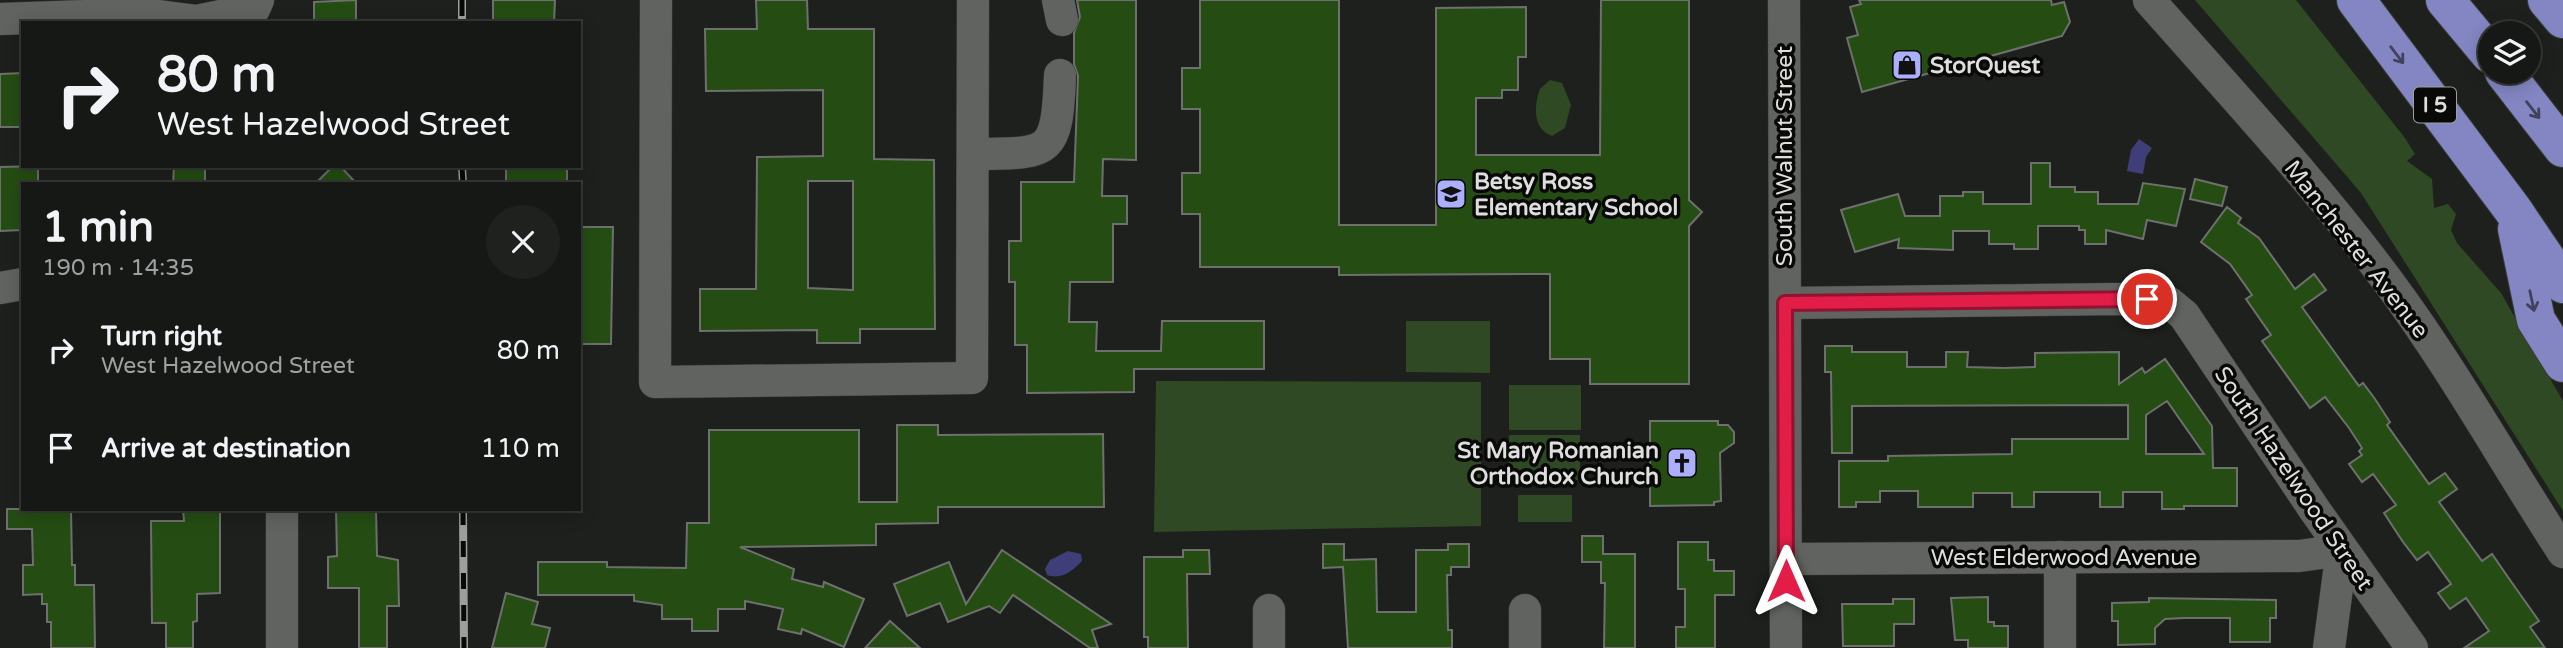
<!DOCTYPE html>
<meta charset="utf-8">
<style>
body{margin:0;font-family:"Varela Round",sans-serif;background:#1f211f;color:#f1f3f6;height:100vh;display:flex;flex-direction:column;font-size:26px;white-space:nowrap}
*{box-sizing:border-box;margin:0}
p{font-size:23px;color:#9ea0a1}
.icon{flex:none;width:38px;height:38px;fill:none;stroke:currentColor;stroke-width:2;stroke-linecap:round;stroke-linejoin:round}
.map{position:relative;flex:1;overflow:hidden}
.side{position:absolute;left:21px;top:182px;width:560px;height:329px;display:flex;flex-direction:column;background:#161816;border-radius:0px;box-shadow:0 4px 18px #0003,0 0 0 2px #353735}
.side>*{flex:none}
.guide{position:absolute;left:21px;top:21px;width:560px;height:147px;border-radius:0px;box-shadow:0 4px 18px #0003,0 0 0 2px #353735;background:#161816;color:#f1f3f6;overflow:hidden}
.buttons{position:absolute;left:2478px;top:21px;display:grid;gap:14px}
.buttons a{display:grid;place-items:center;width:63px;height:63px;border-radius:50%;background:#161816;box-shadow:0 4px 18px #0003,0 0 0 2px #353735;font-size:35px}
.pin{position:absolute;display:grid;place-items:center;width:60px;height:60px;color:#fff;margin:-30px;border:4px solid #fff;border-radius:50%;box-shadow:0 2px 7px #0007}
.me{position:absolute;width:77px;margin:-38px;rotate:0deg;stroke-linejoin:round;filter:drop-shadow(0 0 5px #0008)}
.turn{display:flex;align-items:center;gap:24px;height:147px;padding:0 21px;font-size:32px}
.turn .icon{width:91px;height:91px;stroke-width:2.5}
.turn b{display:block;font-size:49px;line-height:60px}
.round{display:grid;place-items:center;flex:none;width:74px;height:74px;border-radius:37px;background:#1f211f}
.summary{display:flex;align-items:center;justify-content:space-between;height:119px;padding:0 21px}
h1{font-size:42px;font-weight:800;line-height:52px}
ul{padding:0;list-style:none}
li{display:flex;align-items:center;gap:21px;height:98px;padding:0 21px}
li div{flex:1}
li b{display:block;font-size:26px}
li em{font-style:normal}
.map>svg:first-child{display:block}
</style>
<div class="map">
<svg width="2563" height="648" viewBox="0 0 2563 648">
<rect width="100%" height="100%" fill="#1e201d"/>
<g fill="#2e4923">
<path d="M2195,0H2296L2405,138L2415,154L2407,161L2432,179L2434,208L2448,204L2456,214L2451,230L2457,243L2501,293L2563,401V511L2361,193Z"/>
<path d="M1550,80L1562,83L1571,105L1565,128L1552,136C1532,128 1534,106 1540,89Z"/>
<path d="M1406,321H1490V373L1406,372Z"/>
<path d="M1156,381L1481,382V526L1154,532Z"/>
<rect x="1509" y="385" width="72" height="45"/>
<rect x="1509" y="435" width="71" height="45"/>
<rect x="1518" y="495" width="54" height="27"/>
</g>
<g fill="#3f3e78">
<path d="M2139,139L2152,148L2146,157L2143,174L2127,171L2131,150Z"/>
<path d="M1068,551L1081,554L1082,561C1072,571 1062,580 1047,575L1045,569L1050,560Z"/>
</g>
<g fill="#254d13" stroke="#6e706d" stroke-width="2" fill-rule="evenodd">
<path d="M356,0V23H314V2Z"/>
<path d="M493,0H555L554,23H493Z"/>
<path d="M756,0H807L808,29H874V159L934,160L935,329H860V343H817V330L700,331V289H756L757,157L823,156V90L706,91L705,29H757ZM808,181H853V290L808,288Z"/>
<path d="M1077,0H1136V160L1103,159L1102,196H1127V224H1113V282H1070L1069,322H1097L1096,351H1161L1162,321H1264V369H1134V392L1027,393V345H1015V282H1009V241H1021V182H1074L1078,76L1074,64V33L1080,17Z"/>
<path d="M1200,0H1339V225H1436V8L1526,7V57H1518V90H1502V98H1476V155H1600L1601,0H1689V200L1702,212L1689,226V384H1590V359H1550V274L1339,275V267H1200V214H1182V173H1200V109H1182V68H1200Z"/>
<path d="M1859,0H2051L2052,5L2064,2L2070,22L2062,36L1862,92L1847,38L1858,35L1850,7L1861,4Z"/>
<path d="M23,73V127H0V74Z"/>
<path d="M2031,163H2050V187H2075V192H2098V204H2138L2143,183L2185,189L2176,226L2147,220L2143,239L2106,230V244H2085V230H2079V226H2038V249H2014V244H1989V231H1953V250L1898,248L1899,239L1855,252L1841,210L1898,194L1905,216H1940V196H1963V192H1983V204H2031Z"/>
<path d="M38,166V184H23L21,230L0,231V167Z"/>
<path d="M174,166H205V184H173Z"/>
<path d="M333,166H340L357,184H315Z"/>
<rect x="506" y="166" width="61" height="18"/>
<path d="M2195,179L2227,187L2222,206L2190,199Z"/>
<path d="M2227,207L2241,218L2238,223L2259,238L2295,289L2314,274L2326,290L2302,307L2359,386L2363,383L2375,399L2390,422L2387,425L2429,484L2445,473L2457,489L2439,502L2482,561L2492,554L2510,580L2539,621L2530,627L2545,648H2464L2489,631L2466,598L2450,609L2438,593L2451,584L2428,552L2417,560L2403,542L2384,513L2396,505L2373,474L2362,482L2349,464L2362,455L2359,451L2362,448L2349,428L2325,397L2310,408L2262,341L2271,335L2246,299L2252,295L2230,264L2201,242Z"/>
<path d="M579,227H613L611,344H579Z"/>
<path d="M1825,346H1852V352H1907V367H1946V352H1968L1967,367L2004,368L2035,367V353L2119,352V384L2142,368L2145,373L2165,359L2212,426L2213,468H2237V506H2184V509H2162V492H2123V507H2100V492H2034V507H2012V493H1973V507H1918V491H1880V502H1856V507H1839V461H1888V456L2012,454V439H2128V405L1852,406V453H1832L1831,372H1825ZM2167,401L2204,454H2146V415Z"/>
<path d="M1650,421H1718V425H1728L1734,432V443L1720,453L1721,501L1714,502V505L1650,506Z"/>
<path d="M897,425H938V435L1103,434L1104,507H938V523L876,524V545L740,547L794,569L792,579L823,587L824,582L864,599L844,647L802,629L801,634L778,629L783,609L745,601V609H718V631H692V619H662V605L634,601V595H538V562H607V567L686,568L687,523H709V430H859V502H897Z"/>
<path d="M7,509H71L72,565H75V585H94L95,648H51V622H47V604H42V594L23,595V565H33L32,529H7Z"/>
<path d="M183,509H220V593L197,594V621L193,622V648H166V623H152L151,521H184Z"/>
<path d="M336,509H376L377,556L398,560L399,606H387V648H359V588H328V557L337,556Z"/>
<path d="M1582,536H1603V554H1635V648H1604L1605,583H1601V562H1582Z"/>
<path d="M1678,542H1708V560H1714V571H1734V595H1715V648H1676V627H1685V589H1678Z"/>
<path d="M1323,544H1344V560L1376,559L1377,612H1416V550H1448V544H1469V567H1451V575H1447L1448,630H1452V648H1348L1343,567L1323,568Z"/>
<path d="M1002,550L1111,624L1092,630L1098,648H1090L1013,595L1000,613L989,606L948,622L940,603L907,616L894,584L949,562L966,604Z"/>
<path d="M1183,550H1209L1210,574H1187L1188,648H1148V637H1144V557H1183Z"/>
<path d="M506,593L538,602L532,624L550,628L545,648H492Z"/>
<path d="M1988,597V622H1994V626H2008V648H1968V640H1955L1951,598Z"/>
<path d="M2149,598L2276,600V618H2270V642H2230V618H2184L2165,619L2155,628V644L2118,645V621H2112V603L2149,602Z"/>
<path d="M1893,599H1914V624H1894V646H1843L1842,604H1893Z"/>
<path d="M890,621L920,648H865Z"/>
</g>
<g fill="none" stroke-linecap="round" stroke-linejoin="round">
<g stroke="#3b3d3b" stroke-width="33">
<g id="minor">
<path d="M656,0L655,382L972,378L973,0"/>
<path d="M1058,0L1062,20"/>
<path d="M1784,0L1786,648"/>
<path d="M2149,0C2231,93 2316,184 2390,284C2453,369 2505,463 2563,552"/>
<path d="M0,19L142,14L197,21L254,9L258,0"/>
<path d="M973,154C1050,153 1057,157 1060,75"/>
<path d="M0,288L23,284"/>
<path d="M1785,303L2116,299L2159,300L2168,302L2184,315L2314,509L2412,648"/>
<path d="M282,509V648"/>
<path d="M1786,559L2299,556L2342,550L2329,648"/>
<path d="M1269,610V648"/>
<path d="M1525,610V648"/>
<path d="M2060,648V557"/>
</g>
</g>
<g stroke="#3b3d3b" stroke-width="40">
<g id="highway">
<path d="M2356,0L2513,210L2563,284"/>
<path d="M2445,0L2490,54"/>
<path d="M2547,0L2563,19"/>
<path d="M2504,72L2563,148"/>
<path d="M2517,229L2536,320L2563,363"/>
</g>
</g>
<use href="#minor" stroke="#616360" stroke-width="32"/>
<use href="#highway" stroke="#8486c3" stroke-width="38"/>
<g stroke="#9e9f9d" stroke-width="8">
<g id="rail">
<path d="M462,0V23"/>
<path d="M462,166L463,184"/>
<path d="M463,509L464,648"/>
</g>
</g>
<use href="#rail" stroke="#090908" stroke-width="5" stroke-dasharray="16" stroke-linecap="butt"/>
</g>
<defs><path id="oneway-shaft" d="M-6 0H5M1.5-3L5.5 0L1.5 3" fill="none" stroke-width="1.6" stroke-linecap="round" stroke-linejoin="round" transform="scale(1.75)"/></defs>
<g stroke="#40415c">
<use href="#oneway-shaft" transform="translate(2397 55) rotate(53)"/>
<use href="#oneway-shaft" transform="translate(2533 110) rotate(52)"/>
<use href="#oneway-shaft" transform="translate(2532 301) rotate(78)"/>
</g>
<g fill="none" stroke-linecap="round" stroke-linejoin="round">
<g stroke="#92132f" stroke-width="18">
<path id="route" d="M1786,581L1785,303L2147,299"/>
</g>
<use href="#route" stroke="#e11d48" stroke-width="12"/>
</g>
<defs>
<g id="shop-square" transform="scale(1.575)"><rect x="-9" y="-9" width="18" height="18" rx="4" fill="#acaffb" stroke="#090908"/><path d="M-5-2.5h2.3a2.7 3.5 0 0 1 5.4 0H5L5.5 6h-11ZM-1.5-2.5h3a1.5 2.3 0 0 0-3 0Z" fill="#111"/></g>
<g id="school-square" transform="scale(1.575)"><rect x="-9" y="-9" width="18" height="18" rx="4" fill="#acaffb" stroke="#090908"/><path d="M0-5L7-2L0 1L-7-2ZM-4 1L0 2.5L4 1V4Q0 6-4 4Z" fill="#111"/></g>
<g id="church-square" transform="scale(1.575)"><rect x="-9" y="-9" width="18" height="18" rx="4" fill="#acaffb" stroke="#090908"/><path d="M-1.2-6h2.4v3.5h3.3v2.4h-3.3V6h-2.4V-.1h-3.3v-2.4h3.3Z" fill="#111"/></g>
</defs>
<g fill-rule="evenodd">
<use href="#shop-square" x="1907" y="65"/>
<use href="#school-square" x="1451" y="194"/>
<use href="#church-square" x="1682" y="463"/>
</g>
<g text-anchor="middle" stroke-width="7" stroke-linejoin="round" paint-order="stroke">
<rect fill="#090908" stroke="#9d9e9d" stroke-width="2" x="2414" y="87.5" width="42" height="35" rx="5"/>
<g font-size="21" font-weight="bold" fill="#dddedd">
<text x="2435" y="112">I 5</text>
</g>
<g font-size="23" font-weight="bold" fill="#dddedd" stroke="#090908" text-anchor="start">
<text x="1930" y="73">StorQuest</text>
<text x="1474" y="189">Betsy Ross<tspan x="1474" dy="26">Elementary School</tspan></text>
<text x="1659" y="458" text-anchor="end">St Mary Romanian<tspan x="1659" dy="26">Orthodox Church</tspan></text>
</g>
<g font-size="23" fill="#dddedd" stroke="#090908">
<text transform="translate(1784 156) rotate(-90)" y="8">South Walnut Street</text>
<text transform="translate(2357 249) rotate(52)" y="8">Manchester Avenue</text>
<text transform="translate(2294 478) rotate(56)" y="8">South Hazelwood Street</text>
<text x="2064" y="565">West Elderwood Avenue</text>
</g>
</g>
</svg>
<div class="buttons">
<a><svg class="icon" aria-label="layers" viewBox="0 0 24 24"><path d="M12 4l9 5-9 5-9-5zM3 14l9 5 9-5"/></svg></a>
</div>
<div class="pin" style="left:2147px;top:299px;background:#d93025"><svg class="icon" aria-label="arrive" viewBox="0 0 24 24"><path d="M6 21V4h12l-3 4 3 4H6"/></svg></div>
<svg class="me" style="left:1786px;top:581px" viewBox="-20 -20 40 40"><path d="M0-17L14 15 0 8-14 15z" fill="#e11d48" stroke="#fff" stroke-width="4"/></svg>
<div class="guide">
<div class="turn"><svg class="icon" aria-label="right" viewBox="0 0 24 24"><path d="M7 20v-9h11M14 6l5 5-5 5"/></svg><div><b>80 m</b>West Hazelwood Street</div></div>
</div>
<section class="side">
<div class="summary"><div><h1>1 min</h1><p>190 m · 14:35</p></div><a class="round"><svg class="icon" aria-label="close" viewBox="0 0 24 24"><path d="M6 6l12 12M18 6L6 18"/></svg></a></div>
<ul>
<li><svg class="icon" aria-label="right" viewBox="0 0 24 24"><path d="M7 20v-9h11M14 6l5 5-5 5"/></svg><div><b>Turn right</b><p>West Hazelwood Street</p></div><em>80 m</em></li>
<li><svg class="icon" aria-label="arrive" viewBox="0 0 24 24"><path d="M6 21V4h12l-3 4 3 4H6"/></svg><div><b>Arrive at destination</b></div><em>110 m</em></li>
</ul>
</section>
</div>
